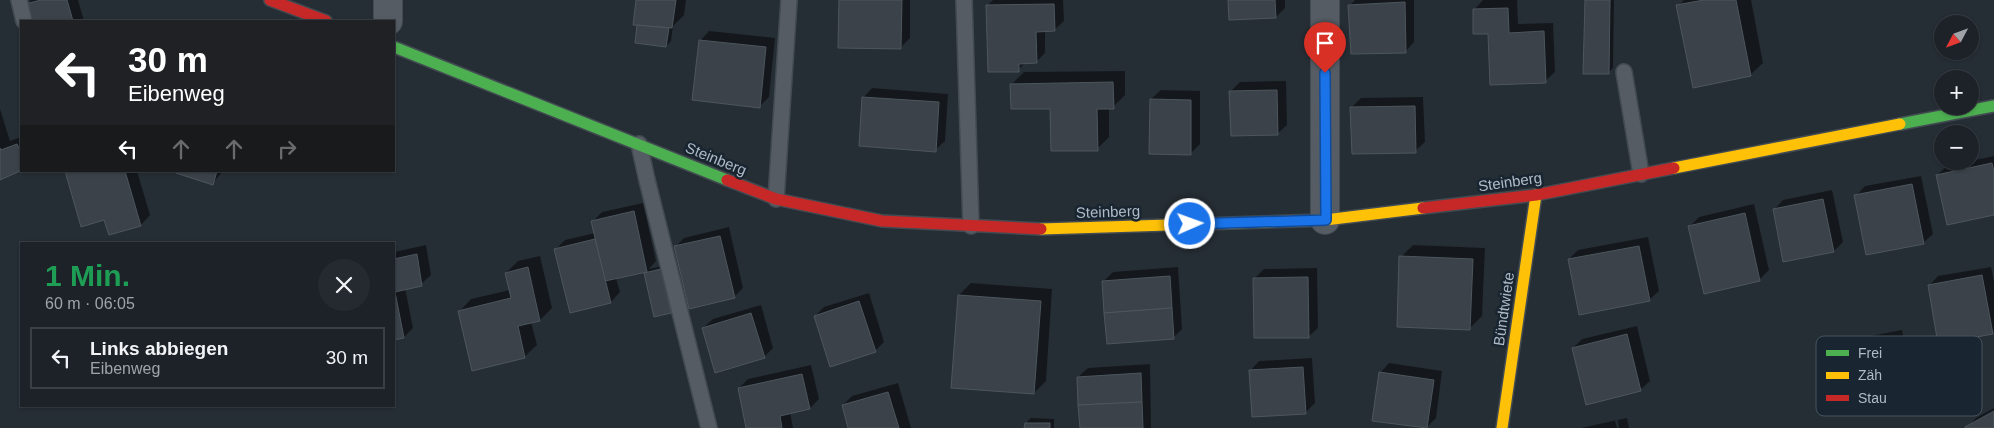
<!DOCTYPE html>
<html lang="de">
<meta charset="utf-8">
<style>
body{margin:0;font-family:Helvetica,sans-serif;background:#252a30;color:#f1f3f6;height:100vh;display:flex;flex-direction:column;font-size:19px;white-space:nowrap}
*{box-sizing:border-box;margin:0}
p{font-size:16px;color:#a0a4a8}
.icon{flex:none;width:28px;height:28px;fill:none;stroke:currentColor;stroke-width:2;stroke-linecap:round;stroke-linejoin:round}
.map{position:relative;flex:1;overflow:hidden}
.sheet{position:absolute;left:20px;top:242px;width:375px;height:165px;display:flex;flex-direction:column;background:#1c2228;border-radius:0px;box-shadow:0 1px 4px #0004,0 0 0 1px #3a3f45}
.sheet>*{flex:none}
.banner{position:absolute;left:20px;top:20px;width:375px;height:152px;border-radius:0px;box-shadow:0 1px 4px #0004,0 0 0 1px #3a3f45;background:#202124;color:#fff;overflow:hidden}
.needle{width:32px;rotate:229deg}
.tools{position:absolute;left:1934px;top:15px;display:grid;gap:10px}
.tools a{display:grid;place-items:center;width:45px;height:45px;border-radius:50%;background:#1c2228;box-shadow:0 1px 4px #0004,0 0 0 1px #3a3f45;font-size:25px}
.pin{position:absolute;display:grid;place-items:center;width:42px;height:42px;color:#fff;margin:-51px -21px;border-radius:50% 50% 50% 0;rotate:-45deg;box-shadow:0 0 5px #0007}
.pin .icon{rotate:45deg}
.me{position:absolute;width:55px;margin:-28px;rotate:88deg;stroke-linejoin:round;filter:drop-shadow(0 0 4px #0008)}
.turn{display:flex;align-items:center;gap:18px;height:105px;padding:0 25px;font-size:22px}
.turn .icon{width:65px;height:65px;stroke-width:2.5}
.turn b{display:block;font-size:35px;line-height:42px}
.lanes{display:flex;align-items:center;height:48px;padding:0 25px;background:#0003;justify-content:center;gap:25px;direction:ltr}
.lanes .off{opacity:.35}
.round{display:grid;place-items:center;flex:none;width:52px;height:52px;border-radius:26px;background:#252a30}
.overview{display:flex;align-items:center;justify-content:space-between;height:85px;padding:0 25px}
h1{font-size:30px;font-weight:700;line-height:38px;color:#1e9e55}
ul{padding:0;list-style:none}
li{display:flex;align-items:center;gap:15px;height:62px;margin:0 10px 8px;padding:0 15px;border:2px solid #3a3f45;border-radius:0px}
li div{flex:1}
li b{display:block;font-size:19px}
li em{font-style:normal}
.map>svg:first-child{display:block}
</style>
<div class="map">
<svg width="1994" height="428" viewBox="0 0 1994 428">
<rect width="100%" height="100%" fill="#262e35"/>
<g fill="#0007">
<path d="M31,0H78L84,21H30L26,5Z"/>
<path d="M637,0H686L684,15L673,26L671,41L666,46L638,24Z"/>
<path d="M840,0H910V38L901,47Z"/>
<path d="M993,0H1063L1064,21L1054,30H1045V53L1036,62H1026L1018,70L987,6Z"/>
<path d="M1229,0H1285V8L1276,17Z"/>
<path d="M1355,0H1414V42L1405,52L1349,6Z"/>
<path d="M1483,0H1517L1518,24L1553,23L1555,72L1545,81L1489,32L1474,10Z"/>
<path d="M1586,0H1614L1613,68L1608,73Z"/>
<path d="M1684,0H1751L1763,63L1750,75L1678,6Z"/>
<path d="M709,31L775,38L769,97L759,107L700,41Z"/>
<path d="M1125,71V95L1113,107H1109V137L1097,149L1051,108L1012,84L1024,72Z"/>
<path d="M1286,81L1287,125L1277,134L1230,92L1240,82Z"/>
<path d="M872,88L948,94L945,141L935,150L863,98Z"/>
<path d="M1161,90L1200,91V144L1191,153L1151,99Z"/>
<path d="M1423,97L1425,142L1415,151L1352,107L1361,98Z"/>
<path d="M0,109L10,141L21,137V167L18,171L0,178Z"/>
<path d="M1994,156V213L1937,175L1947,166Z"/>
<path d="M66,171H137L150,215L141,225L110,234L105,219Z"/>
<path d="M178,171H223L213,183Z"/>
<path d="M1921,176L1933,234L1923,243L1856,196L1865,186Z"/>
<path d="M1832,190L1843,242L1834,251L1774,210L1783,200Z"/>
<path d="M643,203L656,261L649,269L666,265L676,307L671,312L645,273L648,270L616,278L620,292L611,302L556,249L565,240L595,233L593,221L602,212Z"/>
<path d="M1754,204L1769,270L1760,279L1705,292L1690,226L1699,217Z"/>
<path d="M729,227L743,288L734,297L675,247L684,238Z"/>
<path d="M1648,237L1659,291L1649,300L1569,259L1578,250Z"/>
<path d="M426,245L431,275L421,284L405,288L413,328L404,337L394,339V252Z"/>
<path d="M1413,245L1485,248L1482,316L1470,328L1401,257Z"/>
<path d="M540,256L552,308L540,320L531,322L537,345L524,357L459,312L471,299L510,290L506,273L518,261Z"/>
<path d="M1178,267L1182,329L1173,338L1104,281L1113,272Z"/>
<path d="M1991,267L1994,282V331L1992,333L1929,286L1938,276Z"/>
<path d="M1317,268L1318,328L1308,337L1255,278L1264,269Z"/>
<path d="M971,283L1052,289L1046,381L1034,393L959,295Z"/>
<path d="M869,293L884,342L875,351L815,316L824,307Z"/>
<path d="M761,305L773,348L764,357L703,328L713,319Z"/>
<path d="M1637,326L1650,381L1640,390L1573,348L1582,339Z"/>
<path d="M1902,330L1912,384L1903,393L1835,350L1844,341Z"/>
<path d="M1312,358L1315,403L1306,412L1250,371L1259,361Z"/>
<path d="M1389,363L1442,371L1436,418L1426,428L1380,373Z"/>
<path d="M1150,364L1151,428H1082L1078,377L1088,368Z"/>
<path d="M811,365L819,399L810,408L790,412L793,428H747L739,388L748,379Z"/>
<path d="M898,383L911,428H849L843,405L852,396Z"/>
<path d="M1994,408V428H1967L1976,418Z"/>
<path d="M1031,418L1054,419V428H1026V423Z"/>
<path d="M1627,418L1629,428H1619L1618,420L1615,421L1617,428H1581Z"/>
</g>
<g fill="#3b4249" stroke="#4d565e">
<path d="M41,0H67L73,21H29L25,4Z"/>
<path d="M636,0H676L672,28L633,25Z"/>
<path d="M839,0H902L901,49L838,48Z"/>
<path d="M1228,0H1275L1276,18L1229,20Z"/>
<path d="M1585,0H1610L1609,74H1583Z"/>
<path d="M1704,0H1736L1751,76L1693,88L1676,5Z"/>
<path d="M1405,2L1406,53L1351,54L1348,5Z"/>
<path d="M1054,4L1055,31L1036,32L1037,63L1019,64V72H988L986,5Z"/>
<path d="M1508,8L1509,33L1544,31L1546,83L1490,85L1488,34H1473V9Z"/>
<path d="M637,25L669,28L666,47L635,43Z"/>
<path d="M699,40L766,47L760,108L692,100Z"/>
<path d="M1113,82L1114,109H1097L1098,151H1051L1050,109H1011L1010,84Z"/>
<path d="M1277,90L1278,135L1231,136L1229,91Z"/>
<path d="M862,97L939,102L936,152L859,146Z"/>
<path d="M1150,99L1191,100V155L1149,154Z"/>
<path d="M1415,106L1416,153L1352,154L1350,107Z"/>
<path d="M17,144L21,152V166L18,172L0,180V148L1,150Z"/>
<path d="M1992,163L1994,172V215L1947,225L1936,175Z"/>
<path d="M65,171H125L141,226L109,235L104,220L81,227Z"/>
<path d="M176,171H217L213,185L176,173Z"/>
<path d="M1912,184L1924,244L1866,255L1854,195Z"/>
<path d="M1823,199L1834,252L1783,262L1773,209Z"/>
<path d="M634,211L647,272L605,281L591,221Z"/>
<path d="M1745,213L1760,281L1704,294L1688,226Z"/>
<path d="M720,236L735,298L689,309L674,246Z"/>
<path d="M595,239L611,303L570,313L554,249Z"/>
<path d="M1639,246L1650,301L1579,315L1568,259Z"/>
<path d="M417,254L422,286L395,292L404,338L394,340V259Z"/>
<path d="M1399,256L1473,259L1470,330L1397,327Z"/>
<path d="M528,267L540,321L518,326L525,358L472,371L458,311L511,298L505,273Z"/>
<path d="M661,269L671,313L654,317L644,273Z"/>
<path d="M1982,275L1993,334L1938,344L1928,285Z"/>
<path d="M1170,276L1172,308L1104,313L1102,281Z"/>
<path d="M1308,277L1309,338H1254L1253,278Z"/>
<path d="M958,295L1041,301L1034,394L951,388Z"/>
<path d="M859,301L876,352L830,367L814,316Z"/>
<path d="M1172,308L1174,339L1107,344L1104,313Z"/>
<path d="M751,313L765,358L715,373L702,328Z"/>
<path d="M1627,334L1641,391L1586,405L1572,348Z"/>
<path d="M1303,367L1306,414L1252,417L1249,370Z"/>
<path d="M1379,372L1434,380L1427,428L1372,421Z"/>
<path d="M1141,373L1142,402L1078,405L1077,377Z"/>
<path d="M802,374L810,409L780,416L782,428H746L738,388Z"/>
<path d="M888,392L899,428H848L842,405Z"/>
<path d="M1142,402L1143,428H1080L1078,405Z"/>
<path d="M1994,411V428H1965V427Z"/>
<path d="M1025,423H1050V428H1024Z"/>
</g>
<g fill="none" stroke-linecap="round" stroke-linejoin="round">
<g stroke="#434b52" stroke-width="18">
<g id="lane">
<path d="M19,0L24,21"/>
<path d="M964,0L971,226"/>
<path d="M1624,72L1641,174"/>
<path d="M639,144L647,180L709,428"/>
<path d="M776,199L789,0"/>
</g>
</g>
<g stroke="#434b52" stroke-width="30">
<g id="street">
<path d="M1325,0V220"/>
<path d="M388,21V0"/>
</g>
</g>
<g stroke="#434b52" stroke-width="14">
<g id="fast">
<path d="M394,47L727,180"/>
<path d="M1900,124L1994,106"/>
</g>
</g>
<g stroke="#434b52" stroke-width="14">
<g id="slow">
<path d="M1674,168L1900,124"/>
<path d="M1041,229L1325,220L1423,208"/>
<path d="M1502,428L1536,195"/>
</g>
</g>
<g stroke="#434b52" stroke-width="14">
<g id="jam">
<path d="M270,0L326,21"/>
<path d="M727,180L776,199L882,221L1041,229"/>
<path d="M1423,208L1536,195L1674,168"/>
</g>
</g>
<use href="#lane" stroke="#565c64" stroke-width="15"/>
<use href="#street" stroke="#565c64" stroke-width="28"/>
<use href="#fast" stroke="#4caf50" stroke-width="11"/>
<use href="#slow" stroke="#ffc107" stroke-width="11"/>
<use href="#jam" stroke="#c62828" stroke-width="11"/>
</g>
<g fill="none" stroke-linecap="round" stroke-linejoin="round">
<g stroke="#114b97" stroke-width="12">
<path id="route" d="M1190,224L1326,220L1325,73"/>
</g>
<use href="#route" stroke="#1a73e8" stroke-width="9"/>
</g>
<g text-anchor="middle" stroke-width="5" stroke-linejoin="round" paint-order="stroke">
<g font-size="15" fill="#aebbc8" stroke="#192530">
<text transform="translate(716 159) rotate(22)" y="5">Steinberg</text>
<text transform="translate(1510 182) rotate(-8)" y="5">Steinberg</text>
<text transform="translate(1108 212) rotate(-2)" y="5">Steinberg</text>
<text transform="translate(1504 309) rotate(-82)" y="5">Bündtwiete</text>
</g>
</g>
<rect x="1816" y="336" width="166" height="80" rx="8" fill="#192530" stroke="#46525e" stroke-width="1"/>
<rect x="1826" y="350" width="23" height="6" fill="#4caf50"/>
<rect x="1826" y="372" width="23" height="7" fill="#ffc107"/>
<rect x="1826" y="395" width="23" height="6" fill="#c62828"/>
<g font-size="14" fill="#aebbc8">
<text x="1858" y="358">Frei</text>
<text x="1858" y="380">Zäh</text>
<text x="1858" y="403">Stau</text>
</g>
</svg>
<div class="tools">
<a><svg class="needle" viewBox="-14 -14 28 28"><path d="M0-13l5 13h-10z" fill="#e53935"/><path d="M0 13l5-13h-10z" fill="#a0a4a8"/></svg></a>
<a>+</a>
<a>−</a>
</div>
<div class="pin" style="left:1325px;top:73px;background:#d93025"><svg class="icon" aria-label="arrive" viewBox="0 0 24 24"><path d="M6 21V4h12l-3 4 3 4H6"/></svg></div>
<svg class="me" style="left:1190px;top:224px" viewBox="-20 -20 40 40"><circle r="17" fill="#1a73e8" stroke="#fff" stroke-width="3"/><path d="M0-11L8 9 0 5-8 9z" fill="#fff"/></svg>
<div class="banner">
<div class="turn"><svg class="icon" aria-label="left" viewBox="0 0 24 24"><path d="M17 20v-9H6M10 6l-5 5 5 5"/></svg><div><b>30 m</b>Eibenweg</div></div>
<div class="lanes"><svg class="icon" aria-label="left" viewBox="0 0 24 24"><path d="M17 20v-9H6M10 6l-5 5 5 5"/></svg><svg class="icon off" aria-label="ahead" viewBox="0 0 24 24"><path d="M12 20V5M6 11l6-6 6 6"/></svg><svg class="icon off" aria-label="ahead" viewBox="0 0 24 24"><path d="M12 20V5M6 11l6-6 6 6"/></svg><svg class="icon off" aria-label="right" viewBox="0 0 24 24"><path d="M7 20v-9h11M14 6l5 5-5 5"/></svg></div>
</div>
<section class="sheet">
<div class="overview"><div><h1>1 Min.</h1><p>60 m · 06:05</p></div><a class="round"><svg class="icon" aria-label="close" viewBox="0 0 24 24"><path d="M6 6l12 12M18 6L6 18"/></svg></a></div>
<ul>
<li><svg class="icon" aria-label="left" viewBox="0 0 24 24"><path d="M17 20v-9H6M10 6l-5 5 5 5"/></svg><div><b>Links abbiegen</b><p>Eibenweg</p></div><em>30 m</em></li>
</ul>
</section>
</div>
